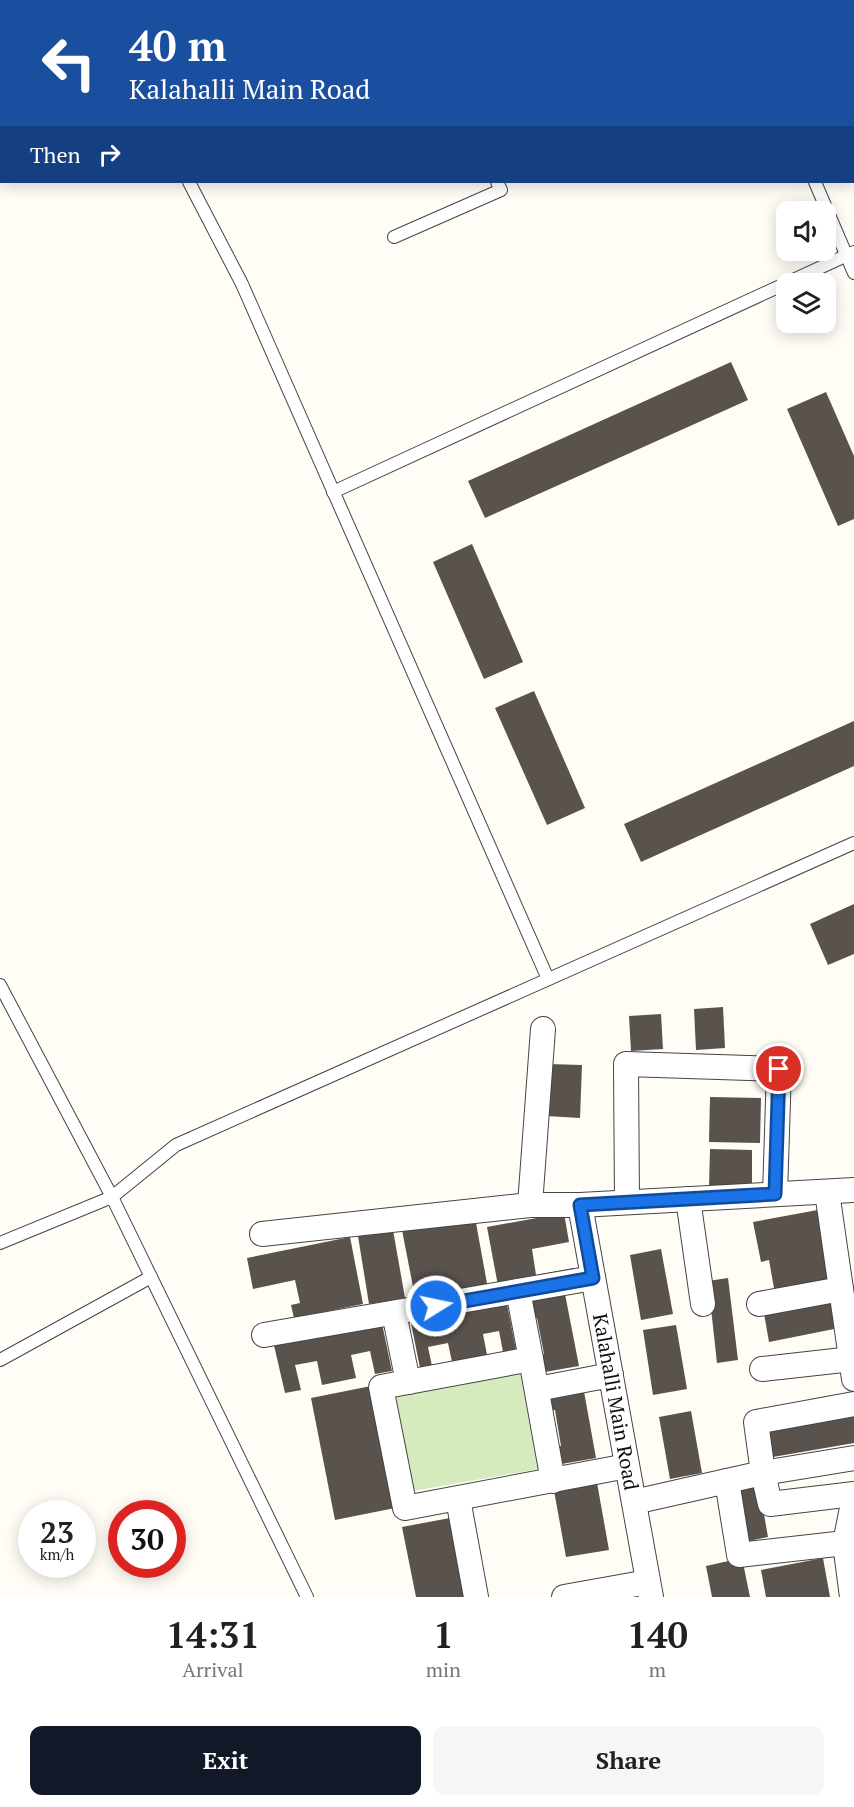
<!DOCTYPE html>
<style>
body{margin:0;font-family:"PT Serif",serif;background:#f6f6f6;color:#202124;height:100vh;display:flex;flex-direction:column;font-size:22px;white-space:nowrap}
*{box-sizing:border-box;margin:0}
p{font-size:20px;color:#757577}
.icon{flex:none;width:33px;height:33px;fill:none;stroke:currentColor;stroke-width:2;stroke-linecap:round;stroke-linejoin:round}
.map{position:relative;height:1597px;overflow:hidden}
.sheet{display:flex;flex-direction:column;background:#fff;flex:1}
.sheet>*{flex:none}
.top-card{position:absolute;left:0px;top:0px;width:855px;height:183px;box-shadow:0 3px 15px #0003;background:#1a4fa0;color:#fff;overflow:hidden}
.controls{position:absolute;left:776px;top:201px;display:grid;gap:12px}
.controls a{display:grid;place-items:center;width:60px;height:60px;border-radius:12px;background:#fff;box-shadow:0 3px 15px #0003;font-size:30px}
.speed{position:absolute;left:18px;top:1500px;display:flex;gap:12px;font-size:30px;font-weight:700;text-align:center}
.speed>*{display:grid;place-content:center;width:78px;height:78px;border-radius:50%;background:#fff;box-shadow:0 3px 15px #0003;line-height:1}
.speed small{font-size:15px;font-weight:400}
.speed .limit{border:9px solid #d22;background:#fff;color:#111}
.pin{position:absolute;display:grid;place-items:center;width:51px;height:51px;color:#fff;margin:-26px;border:3px solid #fff;border-radius:50%;box-shadow:0 2px 6px #0007}
.me{position:absolute;width:66px;margin:-33px;rotate:80deg;stroke-linejoin:round;filter:drop-shadow(0 0 4px #0008)}
.turn{display:flex;align-items:center;gap:21px;height:126px;padding:0 30px;font-size:27px}
.turn .icon{width:78px;height:78px;stroke-width:2.5}
.turn b{display:block;font-size:42px;line-height:51px}
.then{display:flex;align-items:center;height:57px;padding:0 30px;background:#0003;gap:12px;font-size:22px}
.eta{display:flex;justify-content:space-evenly;align-items:center;height:102px;text-align:center}
.eta b{font-size:36px;font-weight:700;line-height:42px}
.cta{display:flex;gap:12px;margin-top:auto;padding:12px 30px}
.cta a{flex:1;height:69px;border-radius:12px;background:#111827;color:#fff;font-size:24px;font-weight:700;line-height:69px;text-align:center}
.cta a+a{background:#f6f6f6;color:#202124}
.map>svg:first-child{display:block}
</style>
<div class="map">
<svg width="854" height="1597" viewBox="0 0 854 1597">
<rect width="100%" height="100%" fill="#fffdf5"/>
<path fill="#d5ebbd" d="M521,1372L539,1469L413,1491L396,1395Z"/>
<g fill="#5a524d">
<path d="M731,362L748,400L485,518L468,481Z"/>
<path d="M826,392L854,456V519L838,526L787,409Z"/>
<path d="M472,544L523,662L484,679L433,562Z"/>
<path d="M534,691L585,808L547,825L495,708Z"/>
<path d="M854,721V766L641,862L624,824Z"/>
<path d="M854,904V954L828,965L810,924Z"/>
<path d="M723,1007L725,1048L696,1050L694,1009Z"/>
<path d="M661,1014L663,1049L631,1051L629,1016Z"/>
<path d="M548,1064L582,1065L580,1118L546,1116Z"/>
<path d="M710,1097L761,1098L760,1143L709,1142Z"/>
<path d="M710,1149L752,1150V1188L709,1187Z"/>
<path d="M823,1209L838,1282L775,1294L769,1260L761,1262L753,1222Z"/>
<path d="M474,1212L488,1289L416,1302L401,1225Z"/>
<path d="M564,1213L569,1242L532,1249L536,1275L574,1268L576,1277L499,1291L487,1227Z"/>
<path d="M393,1230L405,1298L369,1304L358,1236Z"/>
<path d="M350,1237L363,1304L294,1318L291,1305L300,1303L295,1280L253,1289L247,1258Z"/>
<path d="M661,1249L673,1314L641,1320L630,1255Z"/>
<path d="M728,1278L738,1360L717,1363L708,1281Z"/>
<path d="M565,1294L579,1366L539,1373L535,1355L544,1354L537,1318L528,1319L525,1301Z"/>
<path d="M832,1294L839,1328L769,1342L763,1308Z"/>
<path d="M506,1299L516,1350L503,1352L499,1331L483,1334L487,1355L452,1362L448,1343L428,1347L432,1366L420,1368L410,1318Z"/>
<path d="M381,1319L392,1371L375,1374L370,1351L351,1355L356,1378L322,1385L317,1361L295,1365L301,1390L285,1393L273,1341Z"/>
<path d="M676,1325L687,1389L653,1395L643,1330Z"/>
<path d="M371,1386L395,1508L335,1520L311,1398Z"/>
<path d="M583,1386L596,1458L556,1465L553,1448L561,1446L555,1410L546,1412L542,1393Z"/>
<path d="M691,1411L702,1473L670,1479L659,1417Z"/>
<path d="M854,1414V1443L767,1458L761,1430Z"/>
<path d="M596,1477L609,1550L566,1557L553,1485Z"/>
<path d="M759,1486L768,1537L745,1542L736,1491Z"/>
<path d="M450,1518L466,1597H416L402,1527Z"/>
<path d="M742,1558L750,1597H712L706,1566Z"/>
<path d="M823,1558L830,1597H766L761,1570Z"/>
</g>
<g fill="none" stroke-linecap="round" stroke-linejoin="round">
<g stroke="#444" stroke-width="14">
<g id="service">
<path d="M93,0L94,2"/>
<path d="M300,0V2"/>
<path d="M679,0V2"/>
<path d="M737,0L738,2"/>
<path d="M171,2L174,0"/>
<path d="M0,79L2,78"/>
<path d="M189,182L242,284L548,979"/>
<path d="M815,182L854,273"/>
<path d="M394,237L501,190L497,182"/>
<path d="M333,492L854,252"/>
<path d="M0,985L112,1197L307,1597"/>
<path d="M0,1243L112,1197L176,1145L854,843"/>
<path d="M0,1360L151,1277"/>
</g>
</g>
<g stroke="#444" stroke-width="26">
<g id="minor">
<path d="M827,1192L854,1379"/>
<path d="M688,1199L703,1304"/>
<path d="M627,1202L626,1064L779,1069L775,1194"/>
<path d="M530,1205L543,1029"/>
<path id="s1" d="M580,1205L651,1597"/>
<path d="M262,1234L530,1205H580L854,1190"/>
<path d="M518,1291L531,1359"/>
<path d="M759,1304L841,1289"/>
<path d="M394,1313L408,1382"/>
<path d="M264,1335L593,1278"/>
<path d="M762,1369L852,1359"/>
<path d="M537,1389L611,1375"/>
<path d="M854,1458L763,1473L770,1504L854,1494"/>
<path d="M553,1481L531,1359L381,1387L405,1508L627,1466"/>
<path d="M727,1481L763,1473L756,1422L854,1404"/>
<path d="M458,1499L476,1597"/>
<path d="M634,1502L727,1481L739,1555L845,1543"/>
<path d="M564,1597L648,1582"/>
<path d="M852,1597L845,1543L854,1498"/>
</g>
</g>
<use href="#service" stroke="#fff" stroke-width="12"/>
<use href="#minor" stroke="#fff" stroke-width="24"/>
</g>
<g fill="none" stroke-linecap="round" stroke-linejoin="round">
<g stroke="#114b97" stroke-width="15">
<path id="route" d="M436,1306L593,1278L580,1205L775,1194L779,1069"/>
</g>
<use href="#route" stroke="#1a73e8" stroke-width="10"/>
</g>
<g text-anchor="middle" stroke-width="6" stroke-linejoin="round" paint-order="stroke">
<g font-size="20" fill="#111" stroke="#fff">
<text dy="7" stroke="none"><textPath href="#s1" startOffset="200">Kalahalli Main Road</textPath></text>
</g>
</g>
</svg>
<div class="controls">
<a><svg class="icon" aria-label="sound" viewBox="0 0 24 24"><path d="M4 9h4l5-4v14l-5-4H4zM17 9q2 3 0 6"/></svg></a>
<a><svg class="icon" aria-label="layers" viewBox="0 0 24 24"><path d="M12 4l9 5-9 5-9-5zM3 14l9 5 9-5"/></svg></a>
</div>
<div class="speed"><div>23<small>km/h</small></div><div class="limit">30</div></div>
<div class="pin" style="left:779px;top:1069px;background:#d93025"><svg class="icon" aria-label="arrive" viewBox="0 0 24 24"><path d="M6 21V4h12l-3 4 3 4H6"/></svg></div>
<svg class="me" style="left:436px;top:1306px" viewBox="-20 -20 40 40"><circle r="17" fill="#1a73e8" stroke="#fff" stroke-width="3"/><path d="M0-11L8 9 0 5-8 9z" fill="#fff"/></svg>
<div class="top-card">
<div class="turn"><svg class="icon" aria-label="left" viewBox="0 0 24 24"><path d="M17 20v-9H6M10 6l-5 5 5 5"/></svg><div><b>40 m</b>Kalahalli Main Road</div></div>
<div class="then">Then<svg class="icon" aria-label="right" viewBox="0 0 24 24"><path d="M7 20v-9h11M14 6l5 5-5 5"/></svg></div>
</div>
</div>
<section class="sheet">
<div class="eta">
<div><b>14:31</b><p>Arrival</p></div>
<div><b>1</b><p>min</p></div>
<div><b>140</b><p>m</p></div>
</div>
<div class="cta"><a>Exit</a><a>Share</a></div>
</section>
